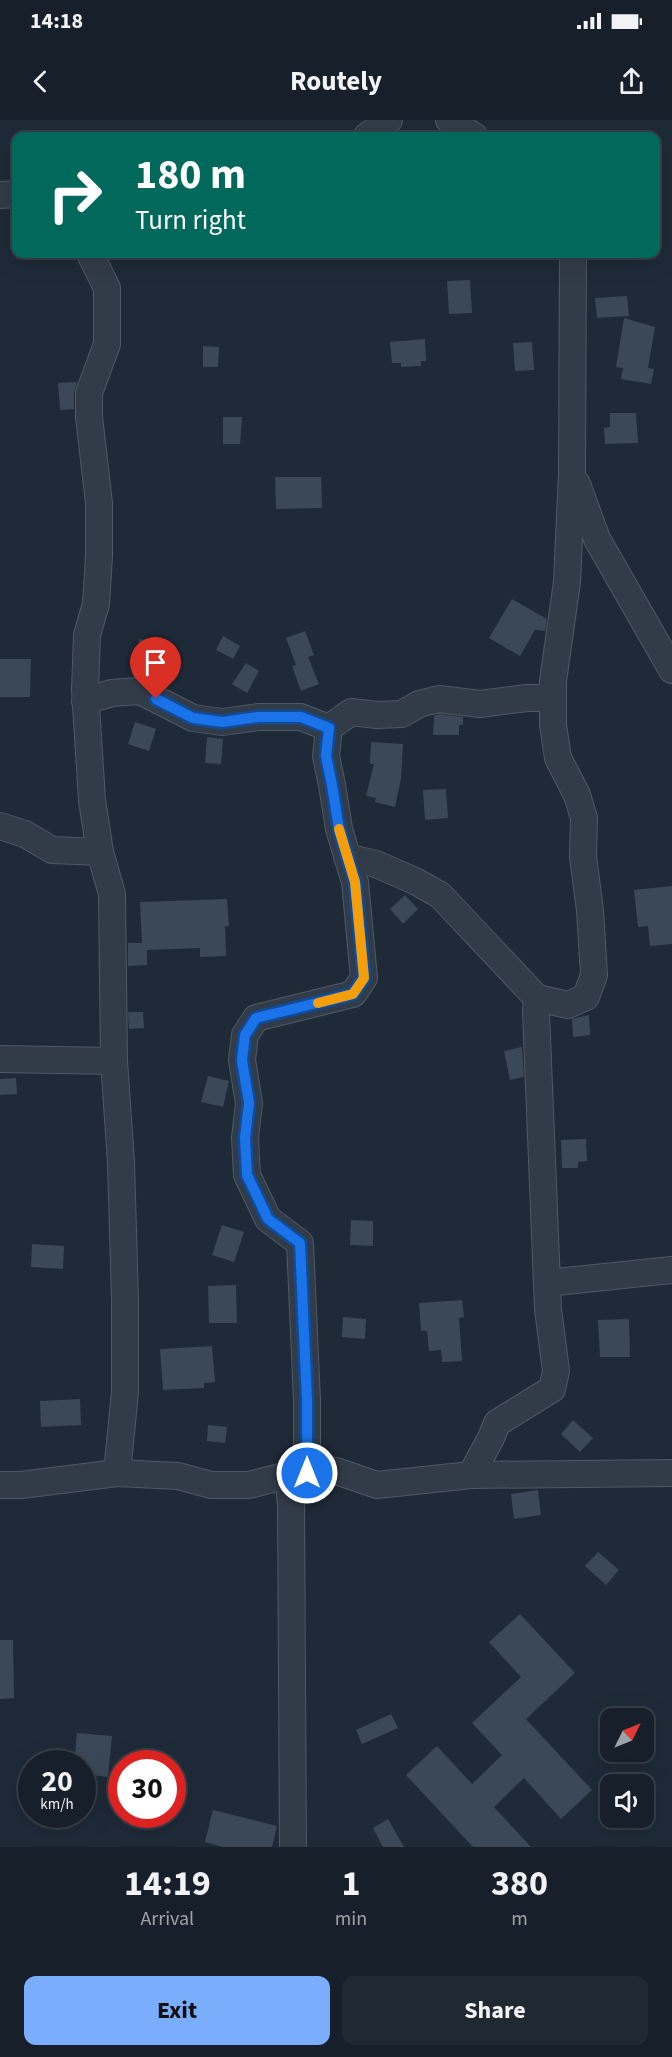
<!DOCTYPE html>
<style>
body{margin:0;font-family:"Source Sans 3",sans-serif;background:#202832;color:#f1f3f6;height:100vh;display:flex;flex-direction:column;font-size:22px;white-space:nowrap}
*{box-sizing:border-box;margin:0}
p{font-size:20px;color:#9ea3a8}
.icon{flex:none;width:33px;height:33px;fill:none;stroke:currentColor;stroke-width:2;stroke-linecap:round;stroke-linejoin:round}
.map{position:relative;height:1727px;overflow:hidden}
.side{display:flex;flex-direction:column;background:#17202a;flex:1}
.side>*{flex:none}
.banner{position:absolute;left:12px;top:12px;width:648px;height:126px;border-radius:12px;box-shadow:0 6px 24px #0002,0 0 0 2px #363e47;background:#00695c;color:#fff;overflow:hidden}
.needle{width:39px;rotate:47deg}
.tools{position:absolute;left:600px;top:1588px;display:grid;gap:12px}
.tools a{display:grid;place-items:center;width:54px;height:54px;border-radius:12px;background:#17202a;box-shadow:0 6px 24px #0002,0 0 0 2px #363e47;font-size:30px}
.speed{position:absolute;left:18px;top:1630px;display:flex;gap:12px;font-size:30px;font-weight:700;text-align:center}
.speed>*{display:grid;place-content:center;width:78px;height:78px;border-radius:50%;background:#17202a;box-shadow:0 6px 24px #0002,0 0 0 2px #363e47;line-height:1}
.speed small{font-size:15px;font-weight:400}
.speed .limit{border:9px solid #d22;background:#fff;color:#111}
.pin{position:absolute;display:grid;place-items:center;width:51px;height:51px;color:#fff;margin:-62px -26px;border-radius:50% 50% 50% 0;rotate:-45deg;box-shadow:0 0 6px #0007}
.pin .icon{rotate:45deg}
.me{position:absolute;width:66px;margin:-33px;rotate:0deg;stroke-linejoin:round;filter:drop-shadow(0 0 4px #0008)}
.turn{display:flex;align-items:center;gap:21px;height:126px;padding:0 24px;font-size:27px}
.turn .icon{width:78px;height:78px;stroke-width:2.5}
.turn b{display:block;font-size:42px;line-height:51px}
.eta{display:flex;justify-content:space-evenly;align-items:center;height:102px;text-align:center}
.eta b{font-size:36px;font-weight:700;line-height:42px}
.primary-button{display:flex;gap:12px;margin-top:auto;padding:12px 24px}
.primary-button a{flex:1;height:69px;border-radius:12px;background:#7aaefc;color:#111;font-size:24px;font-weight:700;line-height:69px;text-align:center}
.primary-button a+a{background:#202832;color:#f1f3f6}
.status{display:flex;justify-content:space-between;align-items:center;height:42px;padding:0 30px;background:#17202a;direction:ltr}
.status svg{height:16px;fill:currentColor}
header{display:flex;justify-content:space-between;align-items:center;height:78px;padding:0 24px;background:#17202a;font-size:27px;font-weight:700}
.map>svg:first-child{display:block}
</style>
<div class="status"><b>14:18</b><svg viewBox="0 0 49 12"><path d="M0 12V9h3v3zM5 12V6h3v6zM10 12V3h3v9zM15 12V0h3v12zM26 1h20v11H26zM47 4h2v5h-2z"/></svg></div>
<header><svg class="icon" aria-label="back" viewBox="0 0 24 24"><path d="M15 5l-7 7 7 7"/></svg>Routely<svg class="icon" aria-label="share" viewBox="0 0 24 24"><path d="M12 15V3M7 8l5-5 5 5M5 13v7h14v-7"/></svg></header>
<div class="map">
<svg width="672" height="1727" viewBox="0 0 672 1727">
<rect width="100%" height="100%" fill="#1f2a38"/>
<g fill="#3b4858">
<path d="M470,160L472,193L449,194L447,161Z"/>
<path d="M627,176L629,196L597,198L595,178Z"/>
<path d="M624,198L655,207L648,248L654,249L651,264L621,259L623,248L616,247Z"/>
<path d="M425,219L426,241H421V246L401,247V243H392L390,222Z"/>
<path d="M532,222L534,250L515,251L513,223Z"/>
<path d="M203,226L219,227L218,247H203Z"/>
<path d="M77,262L74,273V289L60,290L58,263Z"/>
<path d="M610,293H636L638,323L605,324L604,308L610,307Z"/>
<path d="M223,297H242L240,324H223Z"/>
<path d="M275,357H321L322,388L276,389Z"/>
<path d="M512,479L547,499L545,511L535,510L520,536L489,518Z"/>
<path d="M305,511L314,535L308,537L319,564L301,571L292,546L296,545L286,518Z"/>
<path d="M223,516L240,526L233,539L216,530Z"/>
<path d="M139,519L172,523L169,544L136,540Z"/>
<path d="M0,539H31L30,577H0Z"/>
<path d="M246,543L259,551L247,573L232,564Z"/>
<path d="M440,594L463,597V605H459V615H433L434,596Z"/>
<path d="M135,602L156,609L149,631L128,624Z"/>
<path d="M207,617L223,619L221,644L205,643Z"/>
<path d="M371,622L403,624L401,658L395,687L375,682L376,678L366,676L374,644H370Z"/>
<path d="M446,669L448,698L425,700L423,670Z"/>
<path d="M672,766V824L650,826L648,806L638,807L634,770Z"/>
<path d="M405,775L418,789L403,804L390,789Z"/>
<path d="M227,779L229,806H225L226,836L200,837V828L147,830V845L128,846V823H142L140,782Z"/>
<path d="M128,892H143L144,908L129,909Z"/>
<path d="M589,895L590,915L573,917L572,899Z"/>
<path d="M522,927L524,957L510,960L504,931Z"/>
<path d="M208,956L229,961L223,987L201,982Z"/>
<path d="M16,958L17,974L0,975V959Z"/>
<path d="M586,1019L587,1041L578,1042V1048H562L561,1020Z"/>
<path d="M351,1100L373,1101V1126L350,1125Z"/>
<path d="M222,1105L244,1112L234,1142L212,1135Z"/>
<path d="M32,1124L64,1126L63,1149L31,1147Z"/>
<path d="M236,1165L237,1203H209L208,1166Z"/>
<path d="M462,1180L464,1197L459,1198L462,1241L442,1242L441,1230L429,1231L427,1211H421L419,1183Z"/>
<path d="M343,1197L366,1199L365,1219L342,1217Z"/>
<path d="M629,1199L630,1237H600L598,1200Z"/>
<path d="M212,1226L215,1262L204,1263V1268L163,1270L160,1229Z"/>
<path d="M80,1279L81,1305L41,1307L40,1281Z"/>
<path d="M573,1300L593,1318L580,1332L561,1314Z"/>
<path d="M208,1305L227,1307L225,1323L207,1321Z"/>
<path d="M538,1370L541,1395L514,1399L511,1374Z"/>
<path d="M598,1432L619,1450L606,1465L585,1446Z"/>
<path d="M520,1494L575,1553L526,1599L592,1670L561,1699L524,1658L494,1687L531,1727H473L406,1655L437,1626L472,1664L502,1635L472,1603L521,1557L489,1522Z"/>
<path d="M0,1520H13L14,1578L0,1579Z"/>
<path d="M391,1594L398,1608L362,1624L356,1610Z"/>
<path d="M77,1613L112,1616L108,1657L82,1654V1644H74Z"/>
<path d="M213,1690L277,1706L272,1727H223L205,1722Z"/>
<path d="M388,1699L404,1727H383L373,1708Z"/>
</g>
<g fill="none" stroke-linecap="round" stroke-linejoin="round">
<g stroke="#505966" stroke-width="28">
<g id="minor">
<path d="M449,0L474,16"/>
<path d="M367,16L389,0"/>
<path d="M0,75L16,74"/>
<path d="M577,364L597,419L672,550"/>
<path d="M85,581L112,573L140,571L193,598L222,602L258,597H301L329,608"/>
<path d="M0,706L25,714L52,730L100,732"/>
<path d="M347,737L376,744L415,761L440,775L537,878"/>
<path d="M0,939L114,941"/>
<path d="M547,1163L672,1150"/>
<path d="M117,1353L178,1356L211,1365H249L288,1355"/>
<path d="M307,1353V1281L300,1123L268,1099L247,1055L245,1018L249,983L242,940L245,915L256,898L353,874L364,858L355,762L339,709L332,665L326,636L329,608L351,592L377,595L402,594L419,584L439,579L480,584L527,578H553"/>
<path d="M471,1355L491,1318L497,1303L552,1269L556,1251L548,1189L536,892L537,878L568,885L586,877L594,855L590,790L583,737L584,698L577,675L558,638L553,605V561L567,462L572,353L573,134"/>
<path d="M0,1365H21L117,1353L125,1272V1180L121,1042L114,941L112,774L100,732L92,680L85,570L87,515L96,484L99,436V383L89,297V273L107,224V168L90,134"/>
<path d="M293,1727L291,1385L288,1355L336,1351L377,1365L471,1355L672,1353"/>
</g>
</g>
<use href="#minor" stroke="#323c48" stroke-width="26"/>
</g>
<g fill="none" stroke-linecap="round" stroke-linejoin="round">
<g stroke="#114b97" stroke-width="15">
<path id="route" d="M156,579L193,598L222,602L258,597H301L329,608L326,636L332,665L339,709L355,762L364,858L353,874L256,898L245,915L242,940L249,983L245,1018L247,1055L268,1099L300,1123L307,1281V1353"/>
</g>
<use href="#route" stroke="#1a73e8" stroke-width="10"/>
<path stroke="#f59e0b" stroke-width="10" d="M318,883L353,874L364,858L355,762L339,709"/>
</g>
</svg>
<div class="tools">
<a><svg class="needle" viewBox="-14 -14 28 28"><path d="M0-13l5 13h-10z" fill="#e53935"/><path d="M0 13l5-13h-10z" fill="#9ea3a8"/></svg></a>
<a><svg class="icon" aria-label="sound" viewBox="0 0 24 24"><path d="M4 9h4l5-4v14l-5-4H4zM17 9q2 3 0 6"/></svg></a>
</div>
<div class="speed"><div>20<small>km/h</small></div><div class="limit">30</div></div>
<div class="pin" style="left:156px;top:579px;background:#d93025"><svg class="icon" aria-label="arrive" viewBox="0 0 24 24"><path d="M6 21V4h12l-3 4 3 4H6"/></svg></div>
<svg class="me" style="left:307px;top:1353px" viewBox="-20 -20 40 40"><circle r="17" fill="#1a73e8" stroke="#fff" stroke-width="3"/><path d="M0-11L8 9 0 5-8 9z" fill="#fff"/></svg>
<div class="banner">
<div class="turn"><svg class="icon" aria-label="right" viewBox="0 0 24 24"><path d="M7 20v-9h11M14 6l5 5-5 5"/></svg><div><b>180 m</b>Turn right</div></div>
</div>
</div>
<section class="side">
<div class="eta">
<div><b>14:19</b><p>Arrival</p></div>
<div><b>1</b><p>min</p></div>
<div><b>380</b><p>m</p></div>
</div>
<div class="primary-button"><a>Exit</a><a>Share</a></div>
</section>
